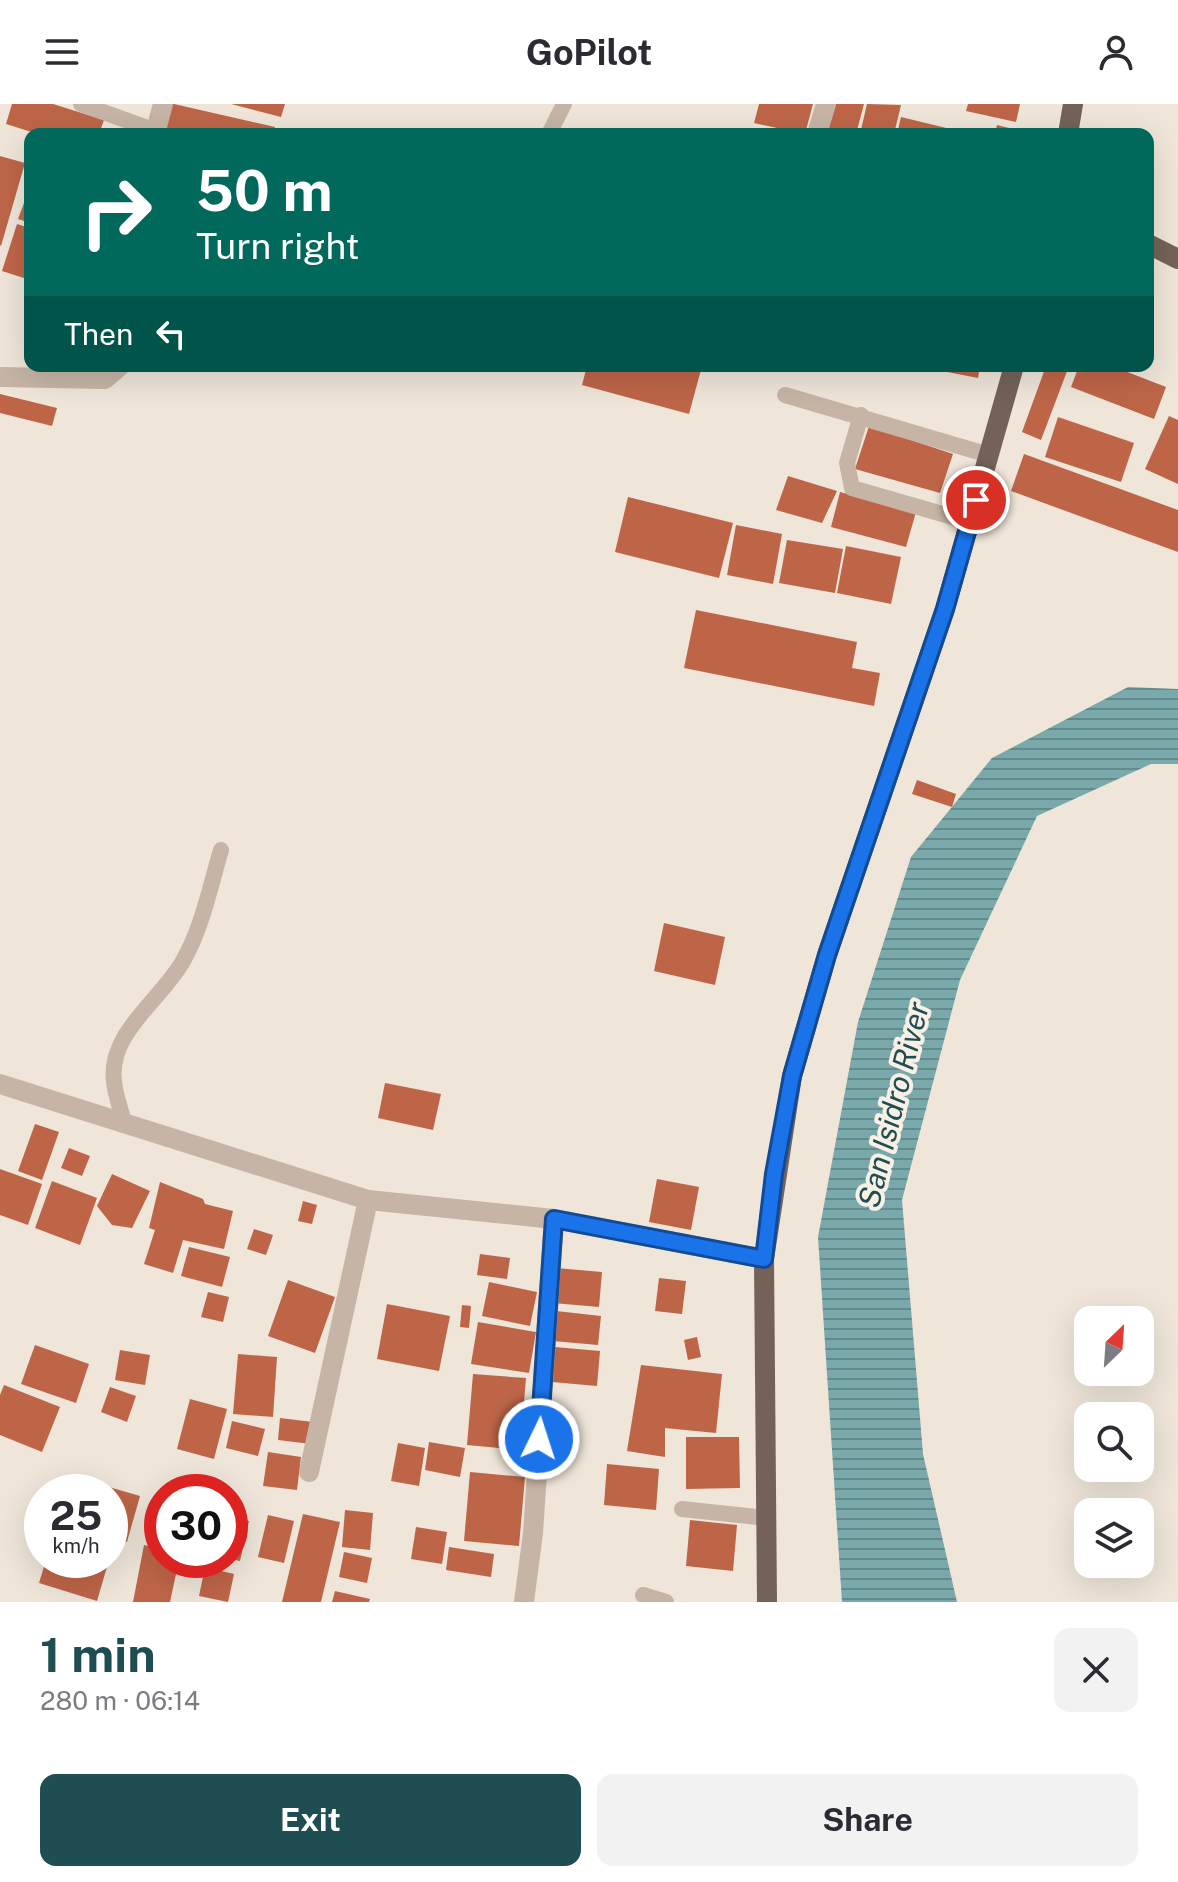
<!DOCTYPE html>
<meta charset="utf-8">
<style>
body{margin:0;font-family:"Public Sans",sans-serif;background:#f2f2f3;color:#2b2b33;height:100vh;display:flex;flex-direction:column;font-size:30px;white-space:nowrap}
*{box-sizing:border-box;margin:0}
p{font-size:26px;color:#7c7c81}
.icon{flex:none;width:44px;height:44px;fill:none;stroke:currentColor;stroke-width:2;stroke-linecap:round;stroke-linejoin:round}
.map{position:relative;height:1498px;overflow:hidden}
.sheet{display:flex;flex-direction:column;background:#fff;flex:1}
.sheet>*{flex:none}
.banner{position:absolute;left:24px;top:24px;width:1130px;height:244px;border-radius:16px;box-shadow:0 8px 32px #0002;background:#00695c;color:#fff;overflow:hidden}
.needle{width:52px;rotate:25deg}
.fabs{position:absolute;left:1074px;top:1202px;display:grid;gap:16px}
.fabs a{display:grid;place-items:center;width:80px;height:80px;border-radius:16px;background:#fff;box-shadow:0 8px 32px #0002;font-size:40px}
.speed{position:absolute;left:24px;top:1370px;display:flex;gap:16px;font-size:40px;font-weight:700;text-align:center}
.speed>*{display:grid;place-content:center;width:104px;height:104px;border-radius:50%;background:#fff;box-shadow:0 8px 32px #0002;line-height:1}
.speed small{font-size:20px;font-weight:400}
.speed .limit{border:12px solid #d22;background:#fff;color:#111}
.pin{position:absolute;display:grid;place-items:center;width:68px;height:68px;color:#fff;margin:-34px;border:4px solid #fff;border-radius:50%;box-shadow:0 2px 8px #0007}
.me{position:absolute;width:88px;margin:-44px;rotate:4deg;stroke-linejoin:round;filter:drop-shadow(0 0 6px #0008)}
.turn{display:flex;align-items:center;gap:28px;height:168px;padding:0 40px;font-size:36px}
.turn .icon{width:104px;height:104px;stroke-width:2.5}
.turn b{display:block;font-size:56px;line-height:68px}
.then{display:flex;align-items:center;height:76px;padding:0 40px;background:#0003;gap:16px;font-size:30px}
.round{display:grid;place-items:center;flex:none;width:84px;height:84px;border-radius:16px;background:#f2f2f3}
.summary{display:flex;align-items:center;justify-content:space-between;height:136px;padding:0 40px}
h1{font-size:48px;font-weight:700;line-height:60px;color:#1f4e52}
.action{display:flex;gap:16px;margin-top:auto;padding:16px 40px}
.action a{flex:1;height:92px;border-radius:16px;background:#1f4e52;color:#fff;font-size:32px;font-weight:700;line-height:92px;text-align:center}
.action a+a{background:#f2f2f3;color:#2b2b33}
header{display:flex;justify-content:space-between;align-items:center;height:104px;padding:0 40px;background:#fff;font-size:36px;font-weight:700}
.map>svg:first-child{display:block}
</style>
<header><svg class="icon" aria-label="menu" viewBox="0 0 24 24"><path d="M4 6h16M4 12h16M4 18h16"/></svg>GoPilot<svg class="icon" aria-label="person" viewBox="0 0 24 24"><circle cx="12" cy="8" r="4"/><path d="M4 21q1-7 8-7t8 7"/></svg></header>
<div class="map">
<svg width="1178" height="1498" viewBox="0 0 1178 1498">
<defs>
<pattern id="water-rules" width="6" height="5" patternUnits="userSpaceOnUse" patternTransform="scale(2)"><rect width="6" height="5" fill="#7aa9ab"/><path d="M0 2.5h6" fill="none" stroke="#658a8b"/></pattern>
</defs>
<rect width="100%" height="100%" fill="#efe5d9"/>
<path fill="url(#water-rules)" d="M1128,583L1178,585V660H1151L1037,712L960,876L902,1096L923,1350L957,1498H842L818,1133L858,918L911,753L992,654Z"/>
<g fill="#be6548">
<path d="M12,0H53L104,16L99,30H38L6,20Z"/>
<path d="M170,0H174L275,23L273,30H162Z"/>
<path d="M231,0H285L281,13Z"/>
<path d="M759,0H813L805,30L754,19Z"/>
<path d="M833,0H864L856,30L825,27Z"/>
<path d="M867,0L901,1L894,30H860Z"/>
<path d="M968,0H1020L1016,18L966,7Z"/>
<path d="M901,13L967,29V30H897Z"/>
<path d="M997,21L1029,29L1028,30H995Z"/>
<path d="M0,52L25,59L1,142L0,141Z"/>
<path d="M30,83V119L18,115Z"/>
<path d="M17,120L30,124V176L2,167Z"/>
<path d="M587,262H702L689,310L582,281Z"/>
<path d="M938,262H980L978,274L937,266Z"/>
<path d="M1046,262H1069L1041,336L1022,328Z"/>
<path d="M1079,262H1112L1166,283L1154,315L1071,283Z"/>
<path d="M0,290L57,304L52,322L0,309Z"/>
<path d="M1169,312L1178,316V380L1145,365Z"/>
<path d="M1058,313L1134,339L1121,378L1045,353Z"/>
<path d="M869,322L953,350L940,389L855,365Z"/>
<path d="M1024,350L1178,406V448L1011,387Z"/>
<path d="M788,372L837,387L822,419L776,406Z"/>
<path d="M840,388L916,408L906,443L831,423Z"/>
<path d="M628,393L733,419L719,474L615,448Z"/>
<path d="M736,421L782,430L773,480L727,471Z"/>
<path d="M787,436L843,445L835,489L779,479Z"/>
<path d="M846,442L901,453L891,500L837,489Z"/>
<path d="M696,506L857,538L852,564L880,569L874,602L684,564Z"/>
<path d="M917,676L956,690L952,703L912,690Z"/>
<path d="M664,819L725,833L715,881L654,867Z"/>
<path d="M385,979L441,990L433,1026L378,1014Z"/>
<path d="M35,1020L59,1028L42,1076L18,1067Z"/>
<path d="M69,1044L90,1052L82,1072L61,1064Z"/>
<path d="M0,1065L42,1080L28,1121L0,1111Z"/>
<path d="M112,1070L150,1087L132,1124L112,1121L97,1102Z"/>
<path d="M657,1075L699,1083L691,1126L649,1118Z"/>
<path d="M52,1077L97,1094L80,1141L35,1124Z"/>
<path d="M160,1078L203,1095L205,1100L233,1107L224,1145L183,1136L173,1169L144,1160L155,1126L149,1124Z"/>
<path d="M303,1097L317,1101L312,1120L298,1117Z"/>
<path d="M254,1125L273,1131L266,1151L247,1145Z"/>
<path d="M189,1143L230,1153L222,1183L181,1172Z"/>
<path d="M480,1150L510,1154L507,1175L477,1171Z"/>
<path d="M556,1164L602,1168L599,1203L553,1199Z"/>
<path d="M659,1174L686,1177L682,1210L655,1207Z"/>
<path d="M288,1176L335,1193L315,1249L268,1232Z"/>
<path d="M489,1178L537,1188L530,1222L482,1212Z"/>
<path d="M208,1188L229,1193L223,1218L201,1213Z"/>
<path d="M387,1200L450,1212L439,1267L377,1255Z"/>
<path d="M462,1201L471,1202L469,1224L460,1223Z"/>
<path d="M556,1207L601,1212L598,1241L553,1237Z"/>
<path d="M478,1218L536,1228L529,1269L471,1260Z"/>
<path d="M697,1233L701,1253L688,1256L684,1236Z"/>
<path d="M35,1241L89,1260L76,1299L21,1280Z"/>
<path d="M555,1243L600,1247L597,1282L552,1278Z"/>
<path d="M120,1246L150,1251L145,1281L115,1276Z"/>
<path d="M238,1250L277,1253L273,1313L233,1310Z"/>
<path d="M641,1261L722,1270L716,1329L665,1324V1353L627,1347Z"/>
<path d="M473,1270L526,1274L520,1346L467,1341Z"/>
<path d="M4,1281L60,1303L42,1348L0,1331V1291Z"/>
<path d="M110,1283L136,1292L127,1318L101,1308Z"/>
<path d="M190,1295L227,1305L214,1355L177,1345Z"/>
<path d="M280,1314L313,1318L311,1340L278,1336Z"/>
<path d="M232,1317L265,1325L258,1352L226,1344Z"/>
<path d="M686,1333H739L740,1384L686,1385Z"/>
<path d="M429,1338L465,1344L460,1373L425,1366Z"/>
<path d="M398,1339L425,1344L419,1382L391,1377Z"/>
<path d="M268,1348L301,1353L297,1386L263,1382Z"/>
<path d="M607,1360L659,1365L656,1406L604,1401Z"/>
<path d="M470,1368L525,1373L519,1442L464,1437Z"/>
<path d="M102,1381L140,1392L127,1438L110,1433V1388H101Z"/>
<path d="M345,1406L373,1409L370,1446L342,1443Z"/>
<path d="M303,1410L340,1418L321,1498H282Z"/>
<path d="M268,1411L294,1417L284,1459L258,1453Z"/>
<path d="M230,1413L249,1417L240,1457L230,1455Z"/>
<path d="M690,1416L737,1421L733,1467L686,1462Z"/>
<path d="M416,1423L447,1428L442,1460L411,1455Z"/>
<path d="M144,1441L162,1445V1456H179L170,1498H133Z"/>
<path d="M449,1443L494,1450L491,1473L446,1466Z"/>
<path d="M344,1448L372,1454L367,1479L339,1473Z"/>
<path d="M46,1456H109L97,1497L39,1479Z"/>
<path d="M205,1463L234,1470L228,1498L199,1492Z"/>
<path d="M335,1487L370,1495L369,1498H332Z"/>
</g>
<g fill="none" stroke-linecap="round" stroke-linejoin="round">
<g stroke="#c6b5a6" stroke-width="16">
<path d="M81,0L156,27"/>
<path d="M549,30L564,0"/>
<path d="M785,291L989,351"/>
<path d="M861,311L847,359L852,384L970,418"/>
<path d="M124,1019C121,1005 115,991 114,977C108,929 161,896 183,857C202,824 210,783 221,746"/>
<path d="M682,1405L766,1414"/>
<path d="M643,1491L666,1498"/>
</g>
<g stroke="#c6b5a6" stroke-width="20">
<path d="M155,30L163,0"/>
<path d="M817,30L826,0"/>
<path d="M0,273L105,275L120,262"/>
<path d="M0,980L368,1096L554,1115L764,1155"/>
<path d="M309,1368L368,1096"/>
<path d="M524,1498L533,1429L554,1115"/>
</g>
<g stroke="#746258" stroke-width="20">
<path d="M1068,30L1073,0"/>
<path d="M1148,140L1178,155"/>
<path d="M767,1498L764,1155L792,972L827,851L945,505L1014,262"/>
</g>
</g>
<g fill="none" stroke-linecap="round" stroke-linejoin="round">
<g stroke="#114b97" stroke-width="20">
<path id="route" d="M539,1335L554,1115L764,1155L774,1070L792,972L827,851L945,505L976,396"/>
</g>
<use href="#route" stroke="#1a73e8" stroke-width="14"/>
</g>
<g text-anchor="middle" stroke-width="8" stroke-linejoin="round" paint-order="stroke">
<g font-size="30" font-style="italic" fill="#1f4e52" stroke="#f8efe5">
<text transform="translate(894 1001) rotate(-76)" y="10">San Isidro River</text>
</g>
</g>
</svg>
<div class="fabs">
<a><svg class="needle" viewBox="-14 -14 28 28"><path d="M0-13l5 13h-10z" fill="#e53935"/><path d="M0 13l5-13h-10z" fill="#7c7c81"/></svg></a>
<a><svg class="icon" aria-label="search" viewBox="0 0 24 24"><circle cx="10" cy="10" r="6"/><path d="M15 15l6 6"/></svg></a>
<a><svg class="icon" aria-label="layers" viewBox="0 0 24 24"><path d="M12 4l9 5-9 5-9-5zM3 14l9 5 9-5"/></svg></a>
</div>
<div class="speed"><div>25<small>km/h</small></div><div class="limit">30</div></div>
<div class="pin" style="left:976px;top:396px;background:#d93025"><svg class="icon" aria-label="arrive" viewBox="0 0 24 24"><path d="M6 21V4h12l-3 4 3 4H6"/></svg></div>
<svg class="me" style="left:539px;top:1335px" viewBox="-20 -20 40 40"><circle r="17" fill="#1a73e8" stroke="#fff" stroke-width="3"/><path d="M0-11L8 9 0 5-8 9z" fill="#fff"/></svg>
<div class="banner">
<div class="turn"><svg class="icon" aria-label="right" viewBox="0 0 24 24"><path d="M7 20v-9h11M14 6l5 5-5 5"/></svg><div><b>50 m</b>Turn right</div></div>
<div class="then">Then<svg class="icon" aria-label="left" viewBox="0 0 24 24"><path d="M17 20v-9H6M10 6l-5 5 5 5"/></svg></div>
</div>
</div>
<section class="sheet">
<div class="summary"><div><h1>1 min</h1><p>280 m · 06:14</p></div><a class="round"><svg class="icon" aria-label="close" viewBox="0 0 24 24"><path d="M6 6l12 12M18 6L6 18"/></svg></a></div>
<div class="action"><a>Exit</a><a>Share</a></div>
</section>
